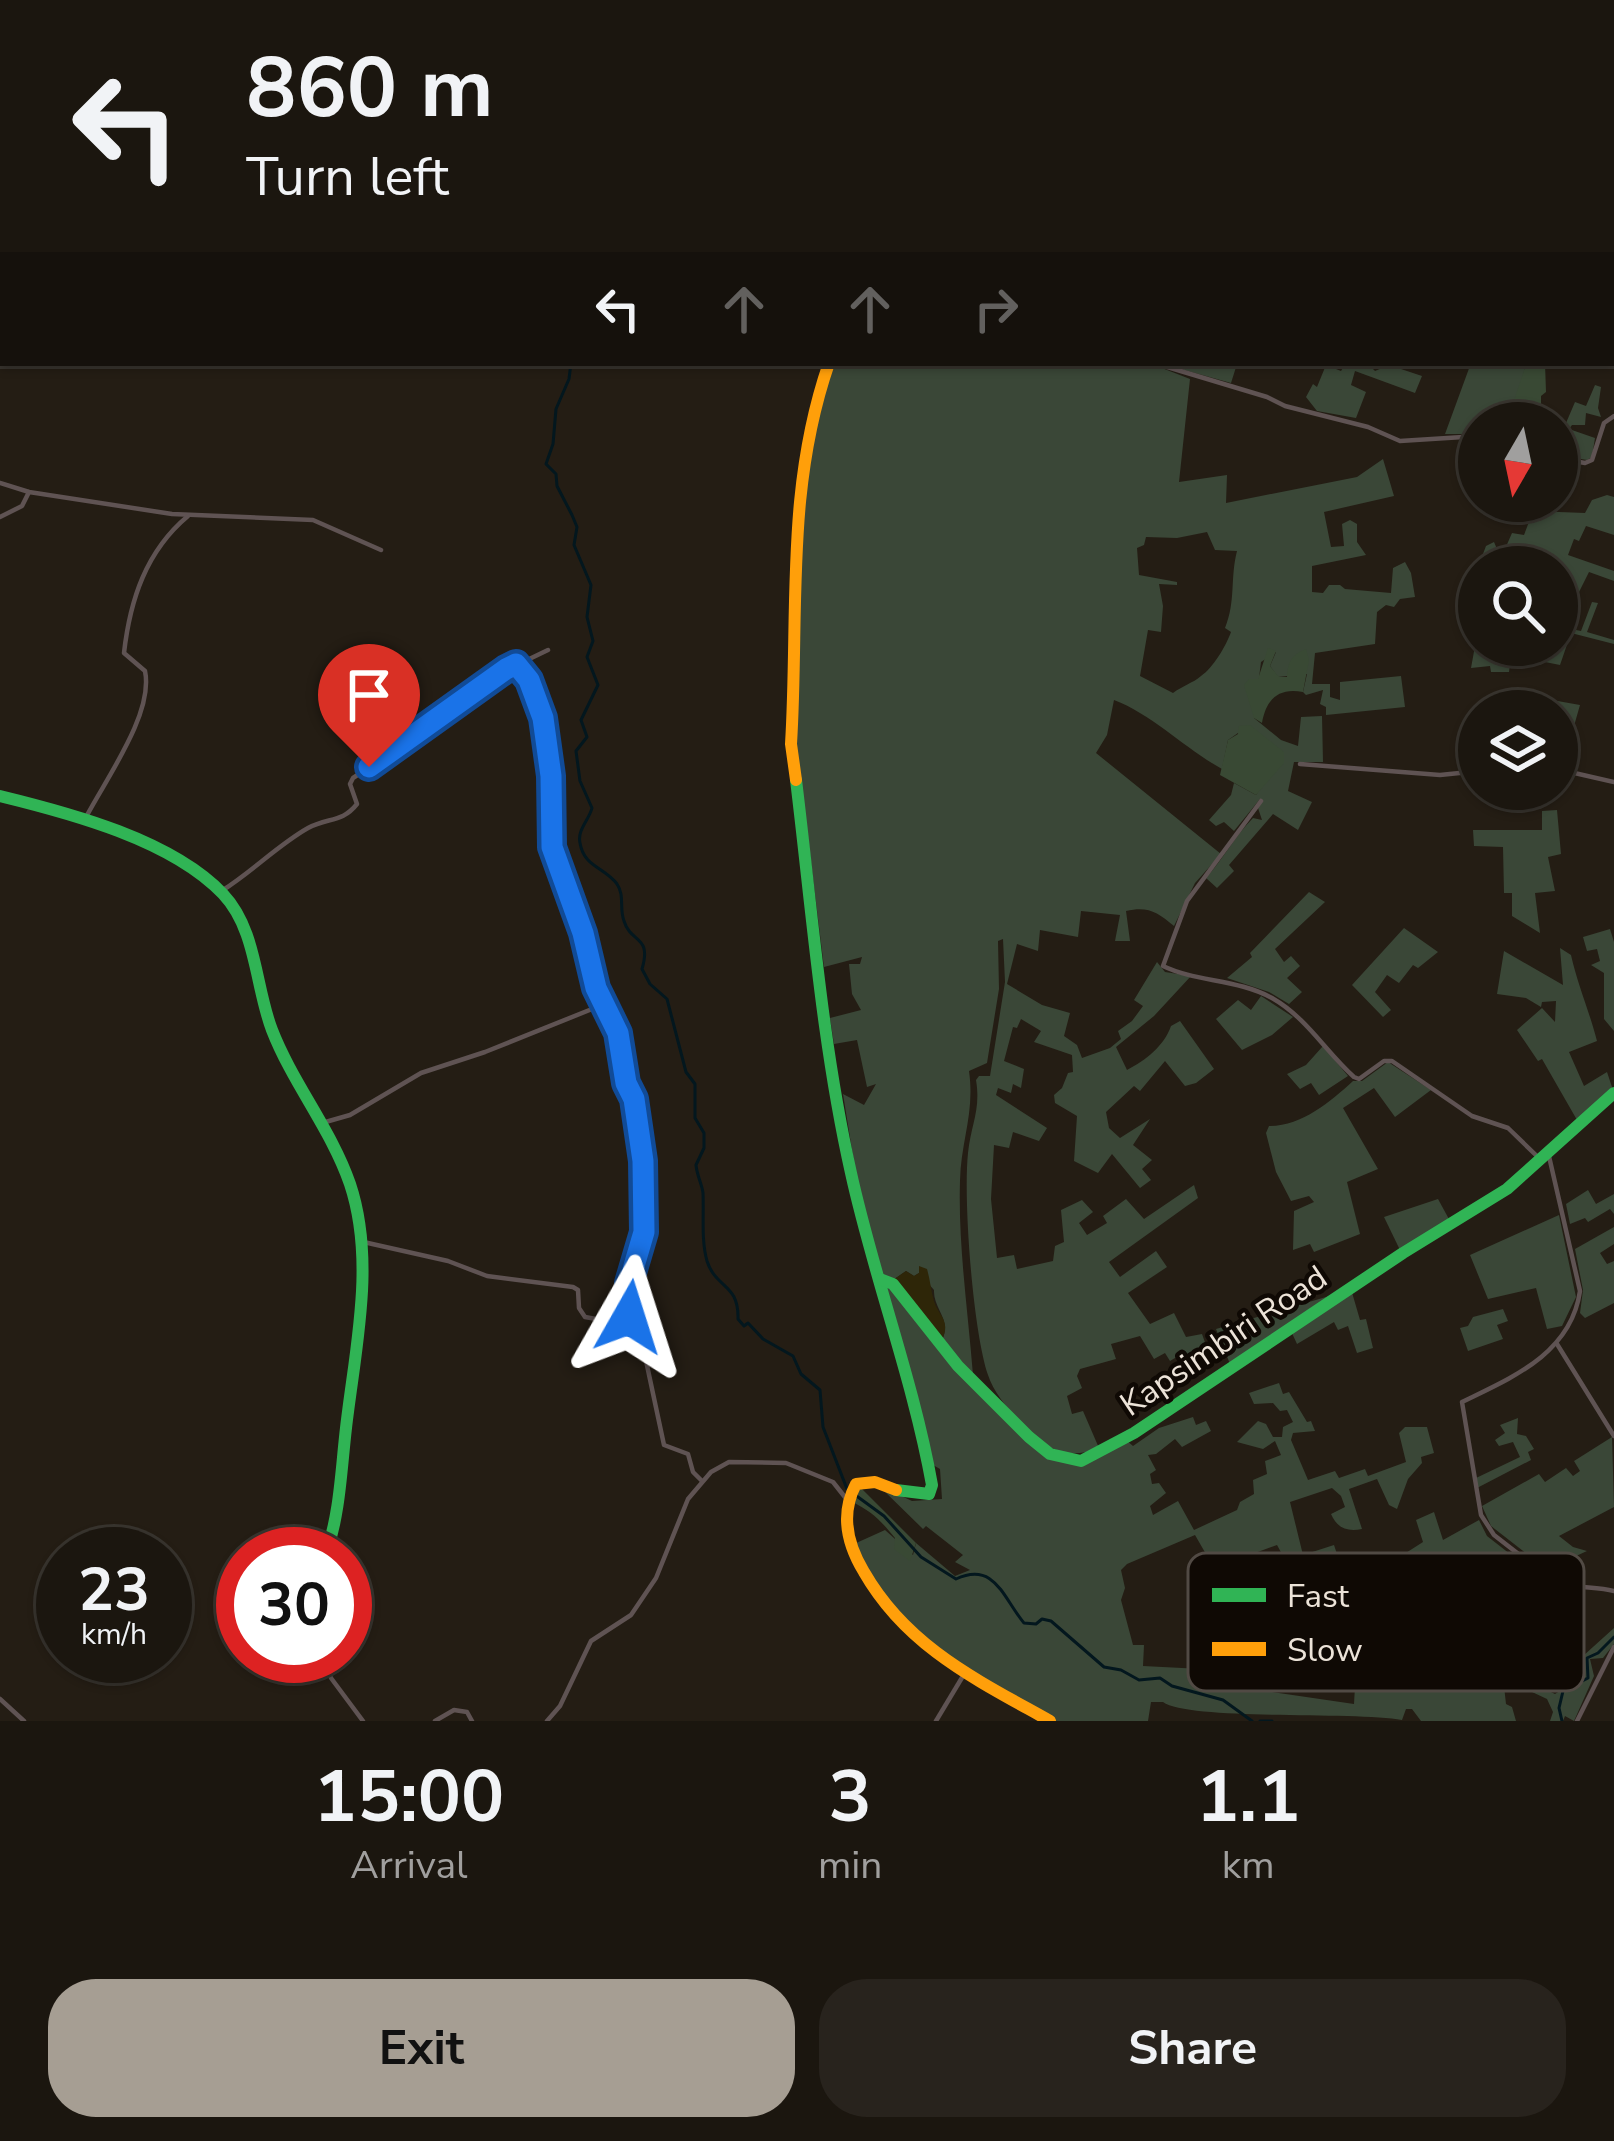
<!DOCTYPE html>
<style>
body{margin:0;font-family:"Nunito Sans",sans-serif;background:#28231d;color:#f1f3f6;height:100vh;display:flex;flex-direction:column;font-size:45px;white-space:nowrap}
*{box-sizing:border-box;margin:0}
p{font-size:39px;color:#a09f9e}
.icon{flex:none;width:66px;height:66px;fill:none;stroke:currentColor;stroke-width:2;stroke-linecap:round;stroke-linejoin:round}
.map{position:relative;height:1721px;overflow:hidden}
.sheet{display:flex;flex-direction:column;background:#1b160f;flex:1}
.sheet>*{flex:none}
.guide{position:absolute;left:0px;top:0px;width:1614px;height:366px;box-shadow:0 3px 9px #0004,0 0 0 3px #39352f;background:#1b160f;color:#f1f3f6;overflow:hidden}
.needle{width:78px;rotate:189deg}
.tools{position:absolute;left:1458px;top:402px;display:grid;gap:24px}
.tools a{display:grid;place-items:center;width:120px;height:120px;border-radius:50%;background:#1b160f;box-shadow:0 3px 9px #0004,0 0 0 3px #39352f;font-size:60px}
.speed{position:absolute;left:36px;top:1527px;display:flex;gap:24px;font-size:60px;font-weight:700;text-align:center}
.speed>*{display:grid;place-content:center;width:156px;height:156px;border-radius:50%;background:#1b160f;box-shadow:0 3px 9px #0004,0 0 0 3px #39352f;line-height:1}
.speed small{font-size:30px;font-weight:400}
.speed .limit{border:18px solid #d22;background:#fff;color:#111}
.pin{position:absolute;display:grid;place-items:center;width:102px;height:102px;color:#fff;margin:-123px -51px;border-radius:50% 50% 50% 0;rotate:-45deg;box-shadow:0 0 12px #0007}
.pin .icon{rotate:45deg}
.me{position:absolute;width:132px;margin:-66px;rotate:6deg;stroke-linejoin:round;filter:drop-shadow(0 0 9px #0008)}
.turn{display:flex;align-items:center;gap:42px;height:252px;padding:0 48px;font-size:54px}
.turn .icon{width:156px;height:156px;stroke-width:2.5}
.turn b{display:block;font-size:84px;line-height:102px}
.lanes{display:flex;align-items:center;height:114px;padding:0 48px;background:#0003;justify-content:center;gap:60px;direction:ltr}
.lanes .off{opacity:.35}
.eta{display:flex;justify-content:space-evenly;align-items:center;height:204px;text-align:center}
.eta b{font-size:72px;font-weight:700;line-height:84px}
.action{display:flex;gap:24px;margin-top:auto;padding:24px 48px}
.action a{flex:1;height:138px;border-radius:48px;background:#a69e93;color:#111;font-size:48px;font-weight:700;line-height:138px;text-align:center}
.action a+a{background:#28231d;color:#f1f3f6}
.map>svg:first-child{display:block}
</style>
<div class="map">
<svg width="1614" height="1721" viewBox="0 0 1614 1721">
<rect width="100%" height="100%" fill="#241d14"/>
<g fill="#3a4737" fill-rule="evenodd">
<path d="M832,363H1243L1237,364L1231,383L1163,364L1162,368L1190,379L1179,482L1227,475L1226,503L1357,477L1383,459L1394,496L1324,512L1331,547L1344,546L1342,524L1350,520L1357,524V542L1366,555L1312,566V592L1323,593L1329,585H1340L1345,589L1391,593L1393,568L1405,562L1411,573L1415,597L1400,599L1394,607L1386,605L1377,612L1375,644L1315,653L1312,684H1330V697L1340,700V682L1401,676L1405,707L1326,715V707L1320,704L1323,690L1306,695L1303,692L1307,674L1278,677L1270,666L1276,652L1261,662L1254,718L1281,740L1298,746L1301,717L1322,716L1323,762H1294L1288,791L1312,802L1298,830L1273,814L1229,865L1234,871L1217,888L1206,878C1223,859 1235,836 1253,818L1262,820L1258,808L1260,799L1234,831L1224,822L1216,826L1209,820L1231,795L1234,783L1256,795L1274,769L1238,733L1228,740L1222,769C1184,748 1153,715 1114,700L1107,735L1096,753L1221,854L1195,883L1174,926C1157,912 1148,906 1126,911L1130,941H1115L1120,915L1081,911L1078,937L1040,930L1038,951L1017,944L1007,984L1042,1005L1070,1013L1064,1036L1077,1045L1082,1058L1110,1048L1121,1039L1118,1031L1132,1021L1143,1006L1134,1000L1157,962L1165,972L1191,976L1154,1016L1116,1047L1127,1070C1146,1060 1164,1046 1171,1026L1180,1021L1214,1069L1196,1083L1185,1086L1165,1061L1140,1091L1134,1086L1106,1112L1109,1128L1120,1138L1150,1119L1133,1145L1152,1160L1142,1169L1151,1180L1140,1188L1112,1154L1098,1173L1074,1161L1077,1116L1055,1103L1054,1095L1062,1088L1068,1073L1073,1072L1072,1055L1034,1042L1041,1031L1021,1019L1017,1028L1013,1027L1004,1061L1024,1069L1021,1088L1013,1084L1011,1093L998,1088L996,1095L1047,1128L1039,1141L1013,1132L1009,1148L994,1145L991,1199L997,1258L1014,1255L1017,1269L1053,1261L1055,1246L1064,1242L1061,1210L1082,1200L1093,1212L1079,1223L1087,1235L1107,1223L1103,1216L1126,1199L1144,1219L1194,1185L1198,1198L1109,1262L1120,1277L1156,1251L1167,1267L1128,1293L1150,1324L1174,1313L1186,1337L1202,1334L1208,1351L1201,1361L1188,1367L1180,1355L1170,1361L1165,1353L1154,1359L1140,1336L1111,1344L1116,1359L1080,1369L1077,1376L1082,1388L1067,1396L1072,1414L1083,1411L1099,1448C1069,1460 1048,1451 1026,1428C1012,1414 994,1394 988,1375C973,1331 963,1200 968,1153C971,1124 981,1110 976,1080L979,1076H990L1005,982L1003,939L998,941L999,989L987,1063L969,1071C975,1113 961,1140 960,1181C958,1245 968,1311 973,1375L942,1340C952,1319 933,1309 934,1290L919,1273L914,1276L906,1271L893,1280L883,1275L858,1187L843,1094L864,1105L876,1084L867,1087L857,1040L834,1044L830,1018L861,1010L852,994L849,964H860L862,957L824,967L794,724L798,506L811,424ZM1207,532L1215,550L1237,551C1230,578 1236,601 1225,628L1231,632C1226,646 1213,668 1201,676C1193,683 1182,686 1173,693L1140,676L1148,630L1161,632L1163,606L1159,584L1177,585V582L1139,575L1137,548L1144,545L1146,537L1177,538Z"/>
<path d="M1346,363H1367L1375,371L1389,365L1422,376L1415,393L1355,371L1351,385L1366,392L1356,418L1317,411L1306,397L1313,384L1317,387L1326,365L1341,371Z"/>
<path d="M1471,363L1526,364L1515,406L1523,401L1528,404L1530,417L1546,423H1479V434H1445Z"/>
<path d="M1595,385L1601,387L1598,408L1601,417L1586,413L1585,425H1572L1569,429L1595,438L1592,457L1587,460L1557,455L1555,423H1566L1575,402L1586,406Z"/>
<path d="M1607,495L1614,497V535L1586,526L1579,541L1574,539L1568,555L1614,571V581L1589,572L1577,596L1557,592V567H1547L1549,561L1478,567L1486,546L1494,542L1497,549H1505L1512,533L1524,535L1533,511L1585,513L1592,500Z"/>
<path d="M1592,602L1598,603L1587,632L1614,640V644L1571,633L1560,665L1540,661L1510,665L1509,672H1491L1490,666L1471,668L1475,646L1506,652L1509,645H1557V626L1581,631Z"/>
<path d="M1552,700L1580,705L1562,768L1557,767V711H1550Z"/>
<path d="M1557,810L1561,854L1548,857L1555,891L1535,893L1540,933L1512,916V893H1504L1503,847L1474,846L1473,830H1542V811Z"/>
<path d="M1309,892L1325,902L1275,949L1284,962L1291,956L1300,966L1287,978L1302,992L1289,1004L1269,992L1227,978L1252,957L1250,953Z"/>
<path d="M1404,928L1438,952L1418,968L1413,965L1399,983L1387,975L1375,992L1391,1010L1383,1017L1352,985Z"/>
<path d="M1610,929L1614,942V1031L1604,1019V973L1591,965L1600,961L1597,949L1587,951L1583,937Z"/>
<path d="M1560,948L1571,955C1578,986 1589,1010 1597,1041L1569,1052L1584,1086L1607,1072L1613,1090L1577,1120L1542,1059L1538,1061L1517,1030L1542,1008L1555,1022L1556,1001L1542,1002L1541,1007L1526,998L1497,994L1504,951L1563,985Z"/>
<path d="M1261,996L1293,1017L1272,1035L1242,1050L1216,1019L1238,1000L1251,1010Z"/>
<path d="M1323,1046L1348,1076L1319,1095L1311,1083L1300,1089L1287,1074L1306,1065Z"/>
<path d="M1388,1062L1431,1090L1395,1117L1374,1088L1343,1108L1378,1169L1347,1182L1360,1234L1314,1252L1310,1244L1293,1250L1294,1211L1314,1202L1309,1196L1291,1201L1276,1172L1266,1133L1269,1126C1302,1126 1330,1102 1353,1081H1362Z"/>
<path d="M1588,1190L1596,1204L1614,1194V1214L1610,1209L1588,1222L1585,1218L1570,1224L1566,1204Z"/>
<path d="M1438,1199L1450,1221L1400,1250L1384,1217Z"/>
<path d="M1559,1215L1576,1297L1562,1326L1547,1329L1536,1288L1488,1299L1470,1255Z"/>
<path d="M1614,1227V1244L1600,1253L1607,1264L1614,1261V1303L1585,1318L1580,1313L1583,1290L1575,1249Z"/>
<path d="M885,1282L1042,1452C1075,1471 1097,1457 1126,1440L1133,1446L1159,1428L1193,1417L1196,1425L1206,1421L1211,1431L1182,1447L1175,1439L1156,1454L1148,1455L1156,1470L1150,1474L1152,1484L1159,1483L1166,1493L1150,1506L1153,1515L1178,1501L1194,1530L1237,1510L1240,1502L1254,1494L1253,1480L1267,1474L1265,1461L1281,1455L1275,1441L1263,1449L1237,1442L1258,1421L1266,1424L1273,1437H1282L1283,1427L1293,1422L1287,1410L1280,1411L1273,1403L1254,1404L1249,1393L1279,1383L1283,1394L1289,1392L1307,1422L1311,1421L1315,1431L1293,1433L1291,1440L1308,1480L1335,1471L1339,1478L1365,1469L1368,1476L1406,1462L1399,1433L1405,1427H1427L1434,1453L1421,1457L1422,1463L1408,1479L1397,1509L1389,1505L1377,1479L1349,1489L1362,1529C1347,1532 1337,1528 1331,1514L1345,1507L1341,1496L1332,1488L1290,1502L1303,1555L1334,1545L1339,1560L1312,1567L1308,1559L1288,1565L1277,1545L1214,1568L1195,1535L1127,1564L1121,1570L1125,1588L1121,1600L1133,1645H1144L1143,1666L1241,1671L1245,1655L1255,1651L1257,1644L1250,1630L1313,1601L1308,1583L1317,1580L1325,1599L1349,1587L1347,1575L1372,1565L1376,1572L1423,1542L1416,1520L1434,1512L1443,1540L1479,1520L1487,1536L1551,1586L1561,1590L1548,1605L1567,1613L1543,1645L1518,1662L1511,1673L1555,1694L1579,1679L1583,1656L1614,1628V1644L1603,1658L1590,1659L1594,1676L1574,1721L1565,1716L1563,1721H1550L1553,1712L1547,1699L1511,1682L1504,1686L1506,1704L1512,1707L1516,1721H1421L1412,1709H1406L1402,1720C1357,1711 1189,1721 1163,1702H1151L1148,1721H1056L965,1673L914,1634L880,1596L854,1544L885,1530L913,1555L916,1543L955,1576L970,1570L955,1562L963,1555L926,1526L923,1529L878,1485L912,1501L942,1499L940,1469L933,1465ZM1304,1673L1344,1678L1355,1686L1354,1704L1272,1692L1267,1685L1271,1677Z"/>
<path d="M1351,1289L1360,1320L1366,1319L1373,1348L1357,1353L1348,1326L1338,1330L1334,1322L1297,1344L1291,1331Z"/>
<path d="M1333,1295L1230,1364L1216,1329Z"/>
<path d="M1503,1309L1508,1321L1497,1325L1503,1339L1468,1351L1460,1328L1468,1326L1473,1317Z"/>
<path d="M1518,1418L1517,1434L1526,1436L1534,1449L1528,1452L1531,1460L1477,1488L1476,1478L1520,1457L1513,1442L1499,1446L1495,1440L1505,1433L1500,1425Z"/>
<path d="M1612,1437L1614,1507L1559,1536L1573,1547L1587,1551L1561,1563L1550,1572L1491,1526L1482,1506L1539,1474L1545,1482L1566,1468L1573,1476L1580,1471L1574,1461Z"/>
</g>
<g fill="#394934">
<path d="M1545,363L1546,392L1541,396V406L1552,412L1555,423L1530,417L1528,405L1523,402L1512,407L1526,364Z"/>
<path d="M1268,648L1276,651L1270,666L1279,677H1287C1288,662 1291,655 1306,649L1309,660L1303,692C1278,687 1266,700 1262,723L1254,718L1244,685L1249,679H1258Z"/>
<path d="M1250,725L1284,752V763L1256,795L1220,775L1228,740L1238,734L1239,726Z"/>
<path d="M860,1487L916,1543L910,1561L894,1549L895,1538C882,1522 872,1511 852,1502Z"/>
</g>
<path fill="#2e2608" d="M919,1266L927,1269C930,1279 931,1291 934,1301C939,1317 951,1320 942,1340L893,1280L906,1271L914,1276L919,1273Z"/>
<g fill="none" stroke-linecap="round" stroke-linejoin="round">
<g stroke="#03171e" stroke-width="3">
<path d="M345,0L347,3"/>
<path d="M765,3L766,0"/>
<path d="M571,363L569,379L556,409L553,444L546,464L556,474L557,486L572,515L577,527L574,545L591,585L587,617L593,641L587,657L598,685L581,720L587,737L576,751L580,781L592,808C589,820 577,830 580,843C584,867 604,867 617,884C625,896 619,908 624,921C631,944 652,935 642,969L650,984L667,999L686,1072L695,1084V1118L704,1133V1148L696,1165C697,1176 702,1184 703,1193C704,1215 701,1240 707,1261C716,1289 739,1283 738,1319L744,1326L748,1323L763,1339L793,1356L801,1374L820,1390L823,1427L847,1489L884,1516L921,1557L956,1579C995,1561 1003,1598 1024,1623L1036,1624L1042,1619L1051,1621L1104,1667L1121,1670L1139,1680L1160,1678L1172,1686L1223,1700L1252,1721"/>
<path d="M1260,1721H1272"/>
<path d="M1562,1721L1559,1708L1563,1691L1588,1678L1587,1658L1598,1653L1614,1637"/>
</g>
<g stroke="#5f5353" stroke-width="4.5">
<path d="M0,130H3"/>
<path d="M1164,366L1267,397L1285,406L1368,427L1400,441L1479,436"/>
<path d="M1557,458L1585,463L1592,460L1604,423L1614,416"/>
<path d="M0,483L29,492L172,514L313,520L381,550"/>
<path d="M0,517L22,506L29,492"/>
<path d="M516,665L528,680L543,719L551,777L552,847L583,933L596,988L618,1033L626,1083L634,1099L643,1161V1233L629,1283L630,1328L645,1356L664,1445L688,1454L693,1472L702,1481"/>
<path d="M1300,764L1440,775L1479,771"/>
<path d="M1557,769L1614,782"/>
<path d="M1261,801L1187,901L1163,966C1196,982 1238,979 1272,998C1307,1018 1325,1051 1354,1077L1359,1079L1384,1061H1392L1472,1116L1508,1128L1541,1160"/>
<path d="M85,819C105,780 154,714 145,671L124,653C130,600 146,551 188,516"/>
<path d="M223,890C253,871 278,845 308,828C328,817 342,823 357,804L350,784L353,778L418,735L494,676L548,650"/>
<path d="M322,1123L350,1115L421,1073L485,1052L602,1005"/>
<path d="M1548,1152L1580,1291C1571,1354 1511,1378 1462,1402L1481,1515L1494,1535L1552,1580C1570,1589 1594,1586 1614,1591"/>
<path d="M359,1241L448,1261L487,1276L573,1287L578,1290L579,1308L585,1317L629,1325"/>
<path d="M1557,1344L1614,1436"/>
<path d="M322,1656L331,1678L363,1721"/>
<path d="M0,1699L24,1721"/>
<path d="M435,1721L454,1710L467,1712L472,1721"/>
<path d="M547,1721L560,1706L591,1641L631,1615L656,1578L688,1499L711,1472L729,1462L786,1463L833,1482L848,1501"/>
<path d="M936,1721L963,1676"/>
<path d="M1577,1721L1614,1647"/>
</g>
<g stroke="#30b455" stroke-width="12">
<path d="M1035,0V3"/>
<path d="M796,780C812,911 822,1044 851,1173C874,1278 913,1379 932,1485L929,1494L896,1490"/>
<path d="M0,796C70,813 172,840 223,894C257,930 255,986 272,1030C293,1084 331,1129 350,1184C376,1262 355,1349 346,1428C341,1471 340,1513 326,1554"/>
<path d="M880,1279L893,1284L958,1366L1029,1437L1050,1454L1081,1461L1134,1433L1403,1253L1507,1189L1614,1093"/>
</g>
<g stroke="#ff9f0a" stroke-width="12">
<path d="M796,780L791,744C799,613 785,490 829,363"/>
<path d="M896,1490L875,1482L856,1484C840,1514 847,1544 864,1572C907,1647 977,1680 1050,1721"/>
</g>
</g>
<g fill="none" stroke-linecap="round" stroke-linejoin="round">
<g stroke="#114b97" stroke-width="30">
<path id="route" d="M369,767L506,669L516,664L529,680L543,718L551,776L552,847L583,933L596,988L618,1033L626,1083L634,1099L643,1161L644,1232L629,1283V1317"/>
</g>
<use href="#route" stroke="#1a73e8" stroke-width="21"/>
</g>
<g text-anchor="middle" stroke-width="9" stroke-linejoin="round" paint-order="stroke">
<g font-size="33" fill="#ece3d8" stroke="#0f0904">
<text transform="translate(1223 1340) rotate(-34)" y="12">Kapsimbiri Road</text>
</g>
</g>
<rect x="1188" y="1553" width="396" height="138" rx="18" fill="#0f0904" stroke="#514a44" stroke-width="3"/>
<rect x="1212" y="1588" width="54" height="14" fill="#30b455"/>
<rect x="1212" y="1642" width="54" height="14" fill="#ff9f0a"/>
<g font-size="33" fill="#ece3d8">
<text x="1287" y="1607">Fast</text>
<text x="1287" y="1661">Slow</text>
</g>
</svg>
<div class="tools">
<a><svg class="needle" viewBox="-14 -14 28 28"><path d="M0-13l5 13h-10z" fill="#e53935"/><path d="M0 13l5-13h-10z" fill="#a09f9e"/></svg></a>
<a><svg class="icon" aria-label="search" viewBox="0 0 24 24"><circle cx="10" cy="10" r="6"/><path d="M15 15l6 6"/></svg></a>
<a><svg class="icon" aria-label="layers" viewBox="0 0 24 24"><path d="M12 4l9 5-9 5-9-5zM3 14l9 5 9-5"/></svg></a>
</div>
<div class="speed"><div>23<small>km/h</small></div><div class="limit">30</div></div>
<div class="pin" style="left:369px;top:767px;background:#d93025"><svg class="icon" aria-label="arrive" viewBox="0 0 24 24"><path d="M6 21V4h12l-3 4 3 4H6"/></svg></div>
<svg class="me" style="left:629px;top:1317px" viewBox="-20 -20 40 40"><path d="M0-17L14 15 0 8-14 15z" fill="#1a73e8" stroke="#fff" stroke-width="4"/></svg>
<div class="guide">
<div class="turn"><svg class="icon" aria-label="left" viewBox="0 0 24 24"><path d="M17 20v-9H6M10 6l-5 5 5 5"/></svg><div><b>860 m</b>Turn left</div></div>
<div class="lanes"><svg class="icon" aria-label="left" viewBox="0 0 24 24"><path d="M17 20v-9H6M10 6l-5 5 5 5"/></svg><svg class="icon off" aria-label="ahead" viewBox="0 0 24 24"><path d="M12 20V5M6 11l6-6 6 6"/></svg><svg class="icon off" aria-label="ahead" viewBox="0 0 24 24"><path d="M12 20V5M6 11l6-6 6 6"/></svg><svg class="icon off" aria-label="right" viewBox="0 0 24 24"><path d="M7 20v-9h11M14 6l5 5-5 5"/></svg></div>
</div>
</div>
<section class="sheet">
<div class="eta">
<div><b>15:00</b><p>Arrival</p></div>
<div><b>3</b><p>min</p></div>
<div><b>1.1</b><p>km</p></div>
</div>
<div class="action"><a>Exit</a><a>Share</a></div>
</section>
